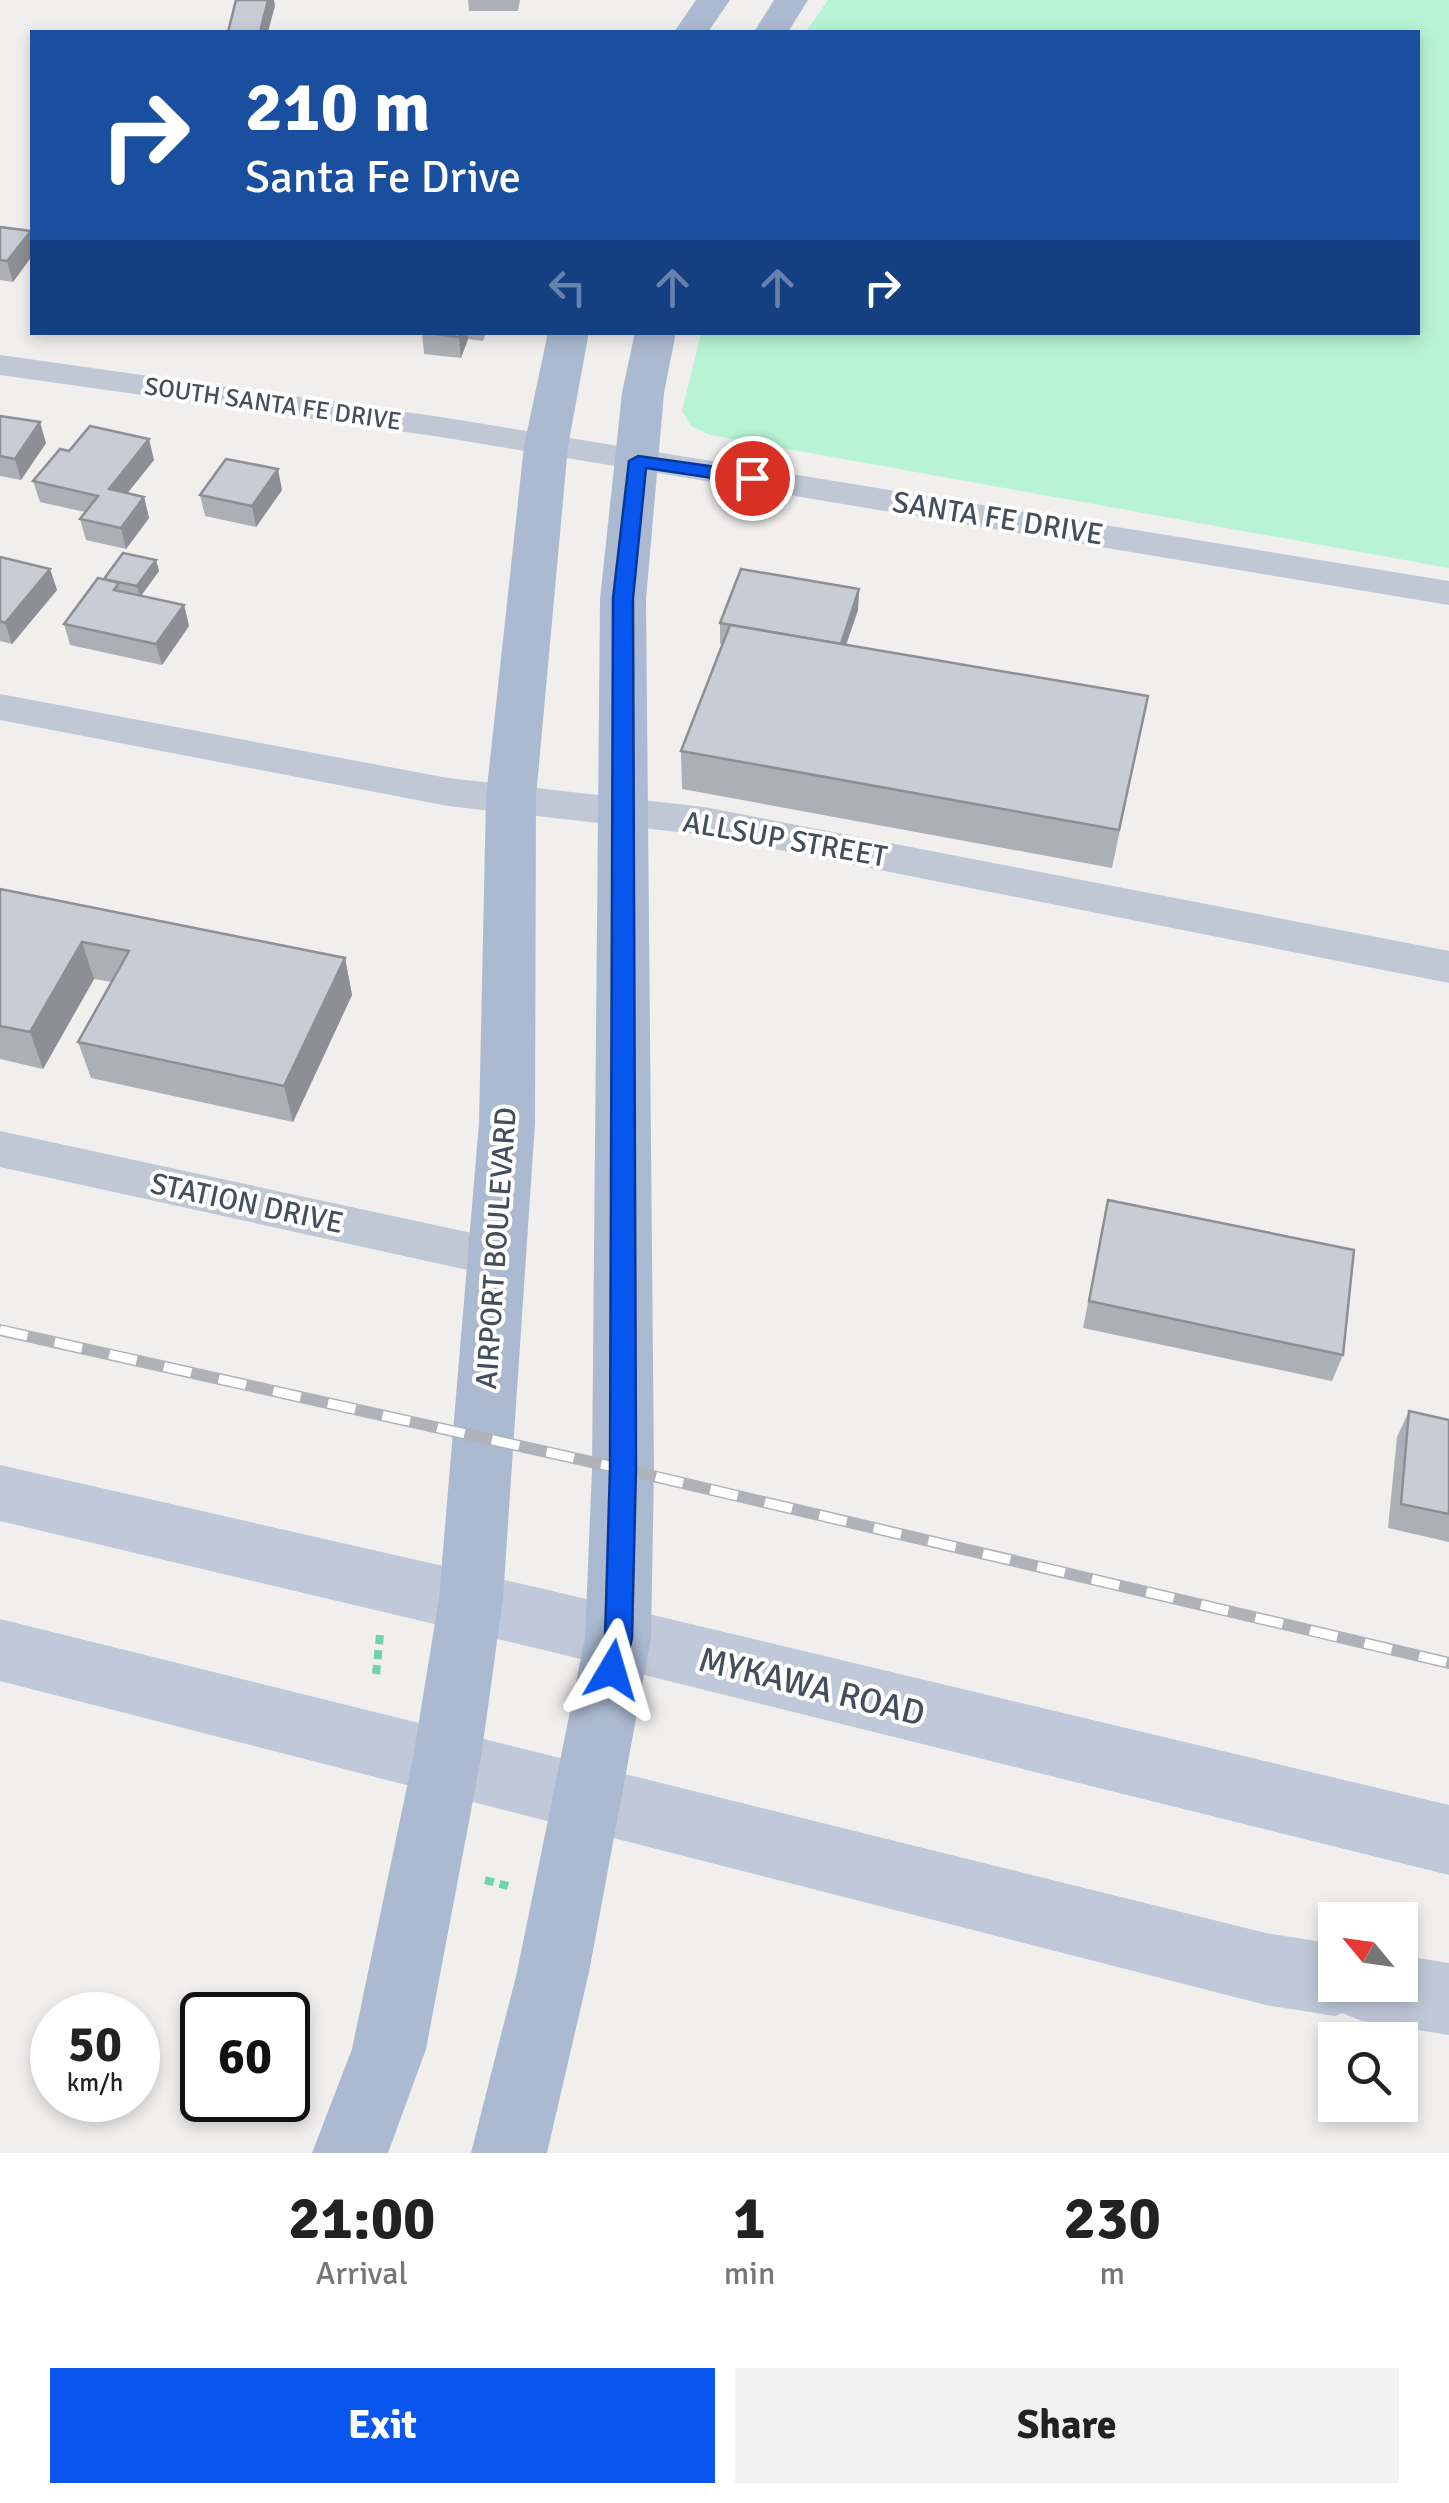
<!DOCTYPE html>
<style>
body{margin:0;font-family:Signika,sans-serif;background:#f2f2f2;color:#222;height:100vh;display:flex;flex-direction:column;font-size:38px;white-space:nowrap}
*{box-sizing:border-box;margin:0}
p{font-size:32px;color:#767676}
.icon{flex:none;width:55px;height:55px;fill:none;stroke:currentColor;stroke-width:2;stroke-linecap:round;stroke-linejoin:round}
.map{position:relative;height:2153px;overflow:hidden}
.drawer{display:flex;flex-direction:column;background:#fff;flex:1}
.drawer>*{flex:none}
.hud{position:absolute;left:30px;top:30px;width:1390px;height:305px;border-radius:0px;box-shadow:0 5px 15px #0003;background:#1a4fa0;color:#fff;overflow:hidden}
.needle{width:65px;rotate:299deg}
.buttons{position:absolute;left:1318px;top:1902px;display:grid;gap:20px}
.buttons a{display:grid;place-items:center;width:100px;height:100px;border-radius:0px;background:#fff;box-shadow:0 5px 15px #0003;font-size:50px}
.speed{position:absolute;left:30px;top:1992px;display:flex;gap:20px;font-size:50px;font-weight:700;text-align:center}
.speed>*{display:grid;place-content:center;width:130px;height:130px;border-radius:50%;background:#fff;box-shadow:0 5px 15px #0003;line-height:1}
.speed small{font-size:25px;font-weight:400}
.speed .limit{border:5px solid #111;border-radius:15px;background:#fff;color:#111}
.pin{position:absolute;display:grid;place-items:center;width:85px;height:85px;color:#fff;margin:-42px;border:5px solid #fff;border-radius:50%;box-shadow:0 2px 10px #0007}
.me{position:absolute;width:110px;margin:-55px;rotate:7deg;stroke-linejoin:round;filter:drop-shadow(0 0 8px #0008)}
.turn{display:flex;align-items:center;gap:35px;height:210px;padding:0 50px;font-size:45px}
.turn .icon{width:130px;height:130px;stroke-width:2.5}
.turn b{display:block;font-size:70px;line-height:85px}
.lanes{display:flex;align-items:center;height:95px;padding:0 50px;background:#0003;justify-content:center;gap:50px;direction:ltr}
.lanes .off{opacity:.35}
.eta{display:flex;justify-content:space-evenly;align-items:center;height:170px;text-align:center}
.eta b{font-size:60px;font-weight:800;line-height:70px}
.action{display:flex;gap:20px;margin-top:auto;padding:20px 50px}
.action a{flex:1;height:115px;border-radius:0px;background:#0956ef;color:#fff;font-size:40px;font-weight:800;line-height:115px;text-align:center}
.action a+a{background:#f2f2f2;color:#222}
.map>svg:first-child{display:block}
</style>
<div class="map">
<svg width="1449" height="2153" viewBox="0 0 1449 2153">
<rect width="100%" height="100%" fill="#f1eeee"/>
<path fill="#b8f3d5" d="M828,0H1449V568L710,435L691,426L682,411L701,333L1418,332V32H806Z"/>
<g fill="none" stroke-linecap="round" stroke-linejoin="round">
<g stroke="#6dd4ab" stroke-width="8" stroke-dasharray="9 6" stroke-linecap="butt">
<path d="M376,1674L380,1635"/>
<path d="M485,1880L508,1886"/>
</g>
<g fill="#c0c8d5" fill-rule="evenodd">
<path d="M0,355L441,417L1449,581V605L441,437L0,375Z"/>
<path d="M0,694L448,778L704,807L1449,951V983L704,835L448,806L0,720Z"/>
<path d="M0,1131L495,1238L511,1244L518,1257L511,1270L495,1276L0,1167Z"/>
</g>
<g fill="#bfc9d9" fill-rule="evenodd">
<path d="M0,1465L544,1589L1449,1805V1875L544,1650L0,1521Z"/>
<path d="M0,1619L1266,1933L1335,1944V1985H1400V1955L1449,1963V2035L1362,2021L1342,2013L1335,2016L1266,2005L0,1681Z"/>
</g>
<g fill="#abbad0" fill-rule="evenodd">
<path d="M696,0H730L708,32H674Z"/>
<path d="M774,0H808L788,32H754Z"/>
<path d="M548,332H589L568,446L536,797L535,1123L503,1598L481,1758L426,2049L388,2153H312L352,2049L413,1758L439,1598L479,1123L486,797L524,446Z"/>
<path d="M635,332H676L664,393L646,599L654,1469L651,1638L589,1972L547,2153H471L517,1972L585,1638L592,1469L600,599L622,393Z"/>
</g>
<g stroke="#afb2b9" stroke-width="12">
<path id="rail" d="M0,1330L623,1469L1449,1663"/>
</g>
<use href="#rail" stroke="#fff" stroke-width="9" stroke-dasharray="28" stroke-linecap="butt"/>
</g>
<g fill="#adafb6">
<path d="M468,0H520L518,11H469Z"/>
<path d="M0,227L31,231L32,238V256L13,282L0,280Z"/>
<path d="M422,332H486L483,341L468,339L461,358L424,354Z"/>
<path d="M0,416L46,443L21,480L0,476Z"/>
<path d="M69,451L154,460L127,493L144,497L149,518L126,549L86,540L80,519L85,512L40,502L33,481Z"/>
<path d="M282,490L256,527L205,516L200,495Z"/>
<path d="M0,557L50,569L57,590L12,644L0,641Z"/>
<path d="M156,560L159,571L141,596L184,605L189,626L162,665L70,645L64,624L104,579Z"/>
<path d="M859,589L858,610L846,645L1148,696L1112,868L682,789L681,751L723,645L720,644V623Z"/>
<path d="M0,889L345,958L352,995L293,1122L91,1078L78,1042L112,982L94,979L43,1069L0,1059Z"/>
<path d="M1108,1200L1343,1355L1332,1381L1083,1328Z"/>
<path d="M1409,1411L1449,1420V1542L1388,1528L1397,1437Z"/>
</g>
<g fill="#8d8f94">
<path d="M268,0H274L275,6L268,32H260Z"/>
<path d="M31,231L32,238V256L13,282L7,261Z"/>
<path d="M460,332H467L468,339L461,358L459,337Z"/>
<path d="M40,422L46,443L21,480L15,459Z"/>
<path d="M149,439L154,460L114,510L109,489Z"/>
<path d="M278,469L282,490L256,527L252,506Z"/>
<path d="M144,497L149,518L126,549L121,528Z"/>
<path d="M156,560L159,571L140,597L137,586Z"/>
<path d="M50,569L57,590L12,644L5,623Z"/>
<path d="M859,589L858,610L839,665L841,644Z"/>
<path d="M184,605L189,626L162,665L156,644Z"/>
<path d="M82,942L94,979L43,1069L30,1032Z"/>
<path d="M345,958L352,995L293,1122L284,1086Z"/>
</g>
<g fill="#c9ccd4" stroke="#8d8f94" stroke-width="2.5">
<path d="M236,0H268L260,32H228Z"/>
<path d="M0,227L31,231L7,261L0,260Z"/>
<path d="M422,332H460L459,337Z"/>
<path d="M0,416L40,422L15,459L0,456Z"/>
<path d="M90,426L149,439L109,489L144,497L121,528L80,519L98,496L33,481L60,449L69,451Z"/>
<path d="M226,459L278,469L252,506L200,495Z"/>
<path d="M123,553L156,560L137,586L104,579Z"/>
<path d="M0,557L50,569L5,623L0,621Z"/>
<path d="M741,569L859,589L841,644L720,623Z"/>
<path d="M98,578L119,583L114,590L184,605L156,644L64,624Z"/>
<path d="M730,625L1148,696L1119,830L681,751Z"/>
<path d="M0,889L345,958L284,1086L78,1042L129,951L82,942L30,1032L0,1026Z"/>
<path d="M1108,1200L1354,1250L1343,1355L1089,1301Z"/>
<path d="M1409,1411L1449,1420V1514L1401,1504Z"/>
</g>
<path fill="#0956ef" stroke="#06389b" stroke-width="2.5" d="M638,456L752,472L762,478L752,484L646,468L633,598L636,1468L632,1638L622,1679L612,1683L603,1679L599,1670L605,1638L610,1468L613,598L629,461Z"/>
<g text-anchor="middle" stroke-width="8" stroke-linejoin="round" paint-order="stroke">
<g font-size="25" fill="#444f5d" stroke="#fff">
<text transform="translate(273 403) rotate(8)" y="9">SOUTH SANTA FE DRIVE</text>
</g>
<g font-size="30" fill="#444f5d" stroke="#fff">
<text transform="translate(998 518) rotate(9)" y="10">SANTA FE DRIVE</text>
<text transform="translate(785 839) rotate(10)" y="10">ALLSUP STREET</text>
<text transform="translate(247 1203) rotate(12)" y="10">STATION DRIVE</text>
<text transform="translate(496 1248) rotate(-86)" y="10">AIRPORT BOULEVARD</text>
</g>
<g font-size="35" fill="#444f5d" stroke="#fff">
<text transform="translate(812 1686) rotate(14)" y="12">MYKAWA ROAD</text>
</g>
</g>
</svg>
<div class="buttons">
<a><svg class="needle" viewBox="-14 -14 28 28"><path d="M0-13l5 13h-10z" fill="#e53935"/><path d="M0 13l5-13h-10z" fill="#767676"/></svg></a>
<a><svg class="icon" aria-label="search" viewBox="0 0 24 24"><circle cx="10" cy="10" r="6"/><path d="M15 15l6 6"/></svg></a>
</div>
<div class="speed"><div>50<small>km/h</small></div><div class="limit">60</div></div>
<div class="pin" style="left:752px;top:478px;background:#d93025"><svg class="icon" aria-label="arrive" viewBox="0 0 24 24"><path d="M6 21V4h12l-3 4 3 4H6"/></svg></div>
<svg class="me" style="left:612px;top:1670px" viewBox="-20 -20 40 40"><path d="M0-17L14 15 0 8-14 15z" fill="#0956ef" stroke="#fff" stroke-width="4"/></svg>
<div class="hud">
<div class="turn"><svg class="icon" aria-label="right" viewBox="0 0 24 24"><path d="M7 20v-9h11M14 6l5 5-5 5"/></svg><div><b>210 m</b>Santa Fe Drive</div></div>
<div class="lanes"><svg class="icon off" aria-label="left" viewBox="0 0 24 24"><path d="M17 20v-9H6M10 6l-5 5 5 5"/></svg><svg class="icon off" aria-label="ahead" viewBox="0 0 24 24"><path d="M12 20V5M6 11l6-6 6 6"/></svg><svg class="icon off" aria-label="ahead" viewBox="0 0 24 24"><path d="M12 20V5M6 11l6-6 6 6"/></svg><svg class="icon" aria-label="right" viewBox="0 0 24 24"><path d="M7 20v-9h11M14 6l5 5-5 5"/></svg></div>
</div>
</div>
<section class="drawer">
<div class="eta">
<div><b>21:00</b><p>Arrival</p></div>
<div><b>1</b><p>min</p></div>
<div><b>230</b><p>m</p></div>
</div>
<div class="action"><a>Exit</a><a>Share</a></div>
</section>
